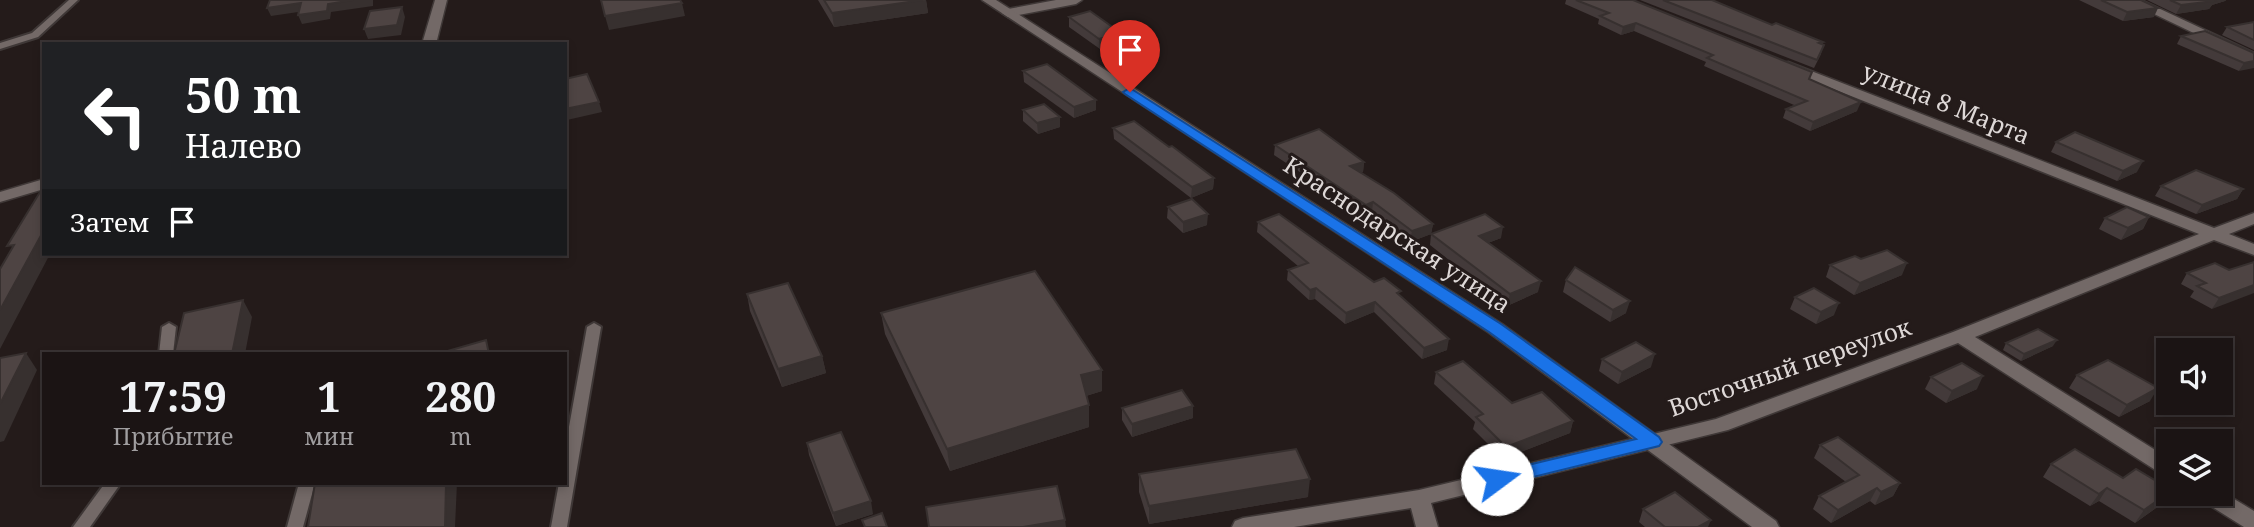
<!DOCTYPE html>
<html lang="ru">
<meta charset="utf-8">
<style>
body{margin:0;font-family:"Noto Serif",serif;background:#282122;color:#f1f3f6;height:100vh;display:flex;flex-direction:column;font-size:26px;white-space:nowrap}
*{box-sizing:border-box;margin:0}
p{font-size:23px;color:#a09ea0}
.icon{flex:none;width:38px;height:38px;fill:none;stroke:currentColor;stroke-width:2;stroke-linecap:round;stroke-linejoin:round}
.map{position:relative;flex:1;overflow:hidden}
.side{position:absolute;left:42px;top:352px;width:525px;height:133px;display:flex;flex-direction:column;background:#1b1414;border-radius:0px;box-shadow:0 4px 10px #0003,0 0 0 2px #393334}
.side>*{flex:none}
.hud{position:absolute;left:42px;top:42px;width:525px;height:214px;border-radius:0px;box-shadow:0 4px 10px #0003,0 0 0 2px #393334;background:#202124;color:#fff;overflow:hidden}
.buttons{position:absolute;left:2156px;top:338px;display:grid;gap:14px}
.buttons a{display:grid;place-items:center;width:77px;height:77px;border-radius:0px;background:#1b1414;box-shadow:0 4px 10px #0003,0 0 0 2px #393334;font-size:35px}
.pin{position:absolute;display:grid;place-items:center;width:60px;height:60px;color:#fff;margin:-72px -30px;border-radius:50% 50% 50% 0;rotate:-45deg;box-shadow:0 0 7px #0007}
.pin .icon{rotate:45deg}
.me{position:absolute;width:77px;margin:-38px;rotate:76deg;stroke-linejoin:round;filter:drop-shadow(0 0 5px #0008)}
.turn{display:flex;align-items:center;gap:24px;height:147px;padding:0 28px;font-size:32px}
.turn .icon{width:91px;height:91px;stroke-width:2.5}
.turn b{display:block;font-size:49px;line-height:60px}
.then{display:flex;align-items:center;height:66px;padding:0 28px;background:#0003;gap:14px;font-size:26px}
.eta{display:flex;justify-content:space-evenly;align-items:center;height:119px;text-align:center}
.eta b{font-size:42px;font-weight:700;line-height:49px}
.map>svg:first-child{display:block}
</style>
<div class="map">
<svg width="2254" height="527" viewBox="0 0 2254 527">
<rect width="100%" height="100%" fill="#241b1a"/>
<g fill="none" stroke-linecap="round" stroke-linejoin="round">
<g stroke="#3f3837" stroke-width="4">
<g id="lane">
<path d="M69,0H78L38,37L0,49V43L32,33Z"/>
<path d="M169,323L176,327L173,354H159L162,327Z"/>
<path d="M594,323L601,327L567,527H551L559,483H565V449L587,327Z"/>
<path d="M105,483H121L90,527H73Z"/>
<path d="M299,483H315L303,527H287Z"/>
</g>
</g>
<g stroke="#3f3837" stroke-width="3">
<g id="street">
<path d="M435,0H447L436,44H422Z"/>
<path d="M1056,0H1082L1076,4L1008,17L1002,13L1008,9Z"/>
<path d="M2125,0H2141L2254,53V62Z"/>
<path d="M1788,62L2214,228L2254,213V224L2229,234L2254,244V255L2214,240L1975,337L2168,458V476L2160,473L1958,343L1728,430L1431,503L1438,527H1416L1411,508L1294,527H1232L1235,521L1243,518L1419,490L1716,419L1953,332L2199,234L1783,69V63Z"/>
<path d="M44,179V189L0,202V192Z"/>
<path d="M2221,491L2254,511V527H2244L2201,500L2198,494H2221Z"/>
</g>
</g>
<g stroke="#3f3837" stroke-width="3">
<path id="secondary" d="M982,0H996L1502,324L1776,521L1779,527H1752L1488,332Z"/>
</g>
<use href="#lane" fill="#736967" fill-rule="evenodd"/>
<use href="#street" fill="#736967" fill-rule="evenodd"/>
<use href="#secondary" fill="#736967" fill-rule="evenodd"/>
</g>
<g fill="#433a3a">
<path d="M818,0H926L928,13L834,27Z"/>
<path d="M1566,0H1633L1810,79L1857,111L1810,131L1783,118L1786,109L1794,105L1704,66L1706,62L1634,31L1621,35L1598,24L1599,19L1565,4Z"/>
<path d="M1640,0H1712L1772,25L1823,42L1821,54L1814,68Z"/>
<path d="M2079,0H2141L2154,17L2123,21Z"/>
<path d="M2147,0H2226L2225,1L2212,5L2209,9L2176,14Z"/>
<path d="M1069,17L1121,33V43L1100,49L1069,27Z"/>
<path d="M2254,22V50L2222,35L2227,27Z"/>
<path d="M2181,36L2254,53L2239,71L2177,44Z"/>
<path d="M1023,71L1096,110L1074,118L1024,82Z"/>
<path d="M1023,110L1060,127L1038,134L1023,121Z"/>
<path d="M1113,128L1214,178L1213,189L1191,198L1114,139Z"/>
<path d="M2056,142L2137,172L2117,181L2051,152Z"/>
<path d="M1275,145L1364,162L1363,172L1360,173L1433,224L1431,234L1410,242L1372,212L1365,215L1274,155Z"/>
<path d="M2161,186L2243,189L2237,199L2196,214L2155,196Z"/>
<path d="M1168,207L1207,225L1183,233L1167,218Z"/>
<path d="M2149,217L2143,229L2121,240L2099,229L2105,218Z"/>
<path d="M1258,222L1400,296L1447,350L1422,359L1374,312L1345,324L1315,299L1309,300L1287,280L1288,270L1298,266L1257,232Z"/>
<path d="M1431,234L1501,238L1488,243L1538,292L1507,306L1430,245Z"/>
<path d="M1861,259L1902,275L1854,295L1826,277L1830,265Z"/>
<path d="M2254,262L2212,309L2190,297L2194,291L2181,284L2187,273L2229,270Z"/>
<path d="M1566,280L1626,313L1610,322L1563,292Z"/>
<path d="M747,294L822,356L826,373L782,387L750,311Z"/>
<path d="M1795,297L1834,315L1816,324L1790,309Z"/>
<path d="M881,313L1102,391L1086,396L1089,427L950,471L885,334Z"/>
<path d="M2006,343L2053,346L2021,361L2003,350Z"/>
<path d="M1602,359L1651,367L1618,384L1599,371Z"/>
<path d="M1436,372L1512,403L1573,421L1570,433L1503,459L1473,429L1475,422L1434,384Z"/>
<path d="M2077,375L2150,401L2119,417L2069,388Z"/>
<path d="M1931,377L1977,389L1946,403L1925,389Z"/>
<path d="M1122,408L1193,418L1132,437L1122,420Z"/>
<path d="M807,443L873,514L836,526L809,455Z"/>
<path d="M1820,445L1900,483L1893,496L1875,505L1870,501L1831,523L1813,509L1819,496L1846,482L1814,458Z"/>
<path d="M2051,464L2123,478L2170,494L2163,503L2135,523L2099,501L2090,506L2043,477Z"/>
<path d="M1139,474L1308,497L1149,524L1139,492Z"/>
<path d="M1643,509L1708,527H1645L1639,522Z"/>
</g>
<g fill="#37302f">
<path d="M353,0H373V6L331,12L330,19L302,24L298,15L328,4Z"/>
<path d="M926,0L928,13L834,27L832,13Z"/>
<path d="M2208,0H2226L2225,1L2212,5L2209,9L2176,14L2181,5Z"/>
<path d="M301,3L305,11L271,16L267,8Z"/>
<path d="M682,3L685,16L609,30L605,16Z"/>
<path d="M402,7L405,17L401,35L368,39L364,29Z"/>
<path d="M2158,8L2154,17L2123,21L2127,12Z"/>
<path d="M1636,23L1634,31L1621,35L1623,27Z"/>
<path d="M1121,33V43L1100,49L1099,39Z"/>
<path d="M2254,61V68L2239,71L2244,63Z"/>
<path d="M1096,100V110L1074,118V107Z"/>
<path d="M599,102L602,112L567,120L565,109Z"/>
<path d="M1861,102L1857,111L1810,131L1813,122Z"/>
<path d="M1060,117V127L1038,134L1037,123Z"/>
<path d="M2143,161L2137,172L2117,181L2123,171Z"/>
<path d="M1364,162L1363,172L1348,176L1350,166Z"/>
<path d="M1214,178L1213,189L1191,198L1192,187Z"/>
<path d="M2243,189L2237,199L2196,214L2202,205Z"/>
<path d="M1373,202L1372,212L1365,215L1366,205Z"/>
<path d="M1208,214L1207,225L1183,233V222Z"/>
<path d="M2149,217L2143,229L2121,240L2128,228Z"/>
<path d="M1433,224L1431,234L1410,242L1412,231Z"/>
<path d="M1503,227L1501,238L1477,247L1479,236Z"/>
<path d="M44,230V254H50L0,349V310Z"/>
<path d="M1907,263L1902,275L1854,295L1860,283Z"/>
<path d="M1541,281L1538,292L1507,306L1510,294Z"/>
<path d="M2254,285V293L2212,309L2219,298Z"/>
<path d="M1316,288L1315,299L1309,300L1310,290Z"/>
<path d="M243,300L252,317L245,354H232Z"/>
<path d="M1630,301L1626,313L1610,322L1613,310Z"/>
<path d="M1375,302L1374,312L1345,324L1346,313Z"/>
<path d="M1839,303L1834,315L1816,324L1821,312Z"/>
<path d="M1449,339L1447,350L1422,359L1424,348Z"/>
<path d="M2057,340L2053,346L2021,361L2024,354Z"/>
<path d="M26,353L37,370L4,441L0,442V404Z"/>
<path d="M1655,354L1651,367L1618,384L1622,372Z"/>
<path d="M822,356L826,373L782,387L778,369Z"/>
<path d="M1102,370V391L1082,397L1081,375Z"/>
<path d="M1983,376L1977,389L1946,403L1952,391Z"/>
<path d="M2158,388L2150,401L2119,417L2127,405Z"/>
<path d="M1089,405V427L950,471L947,449Z"/>
<path d="M1193,406V418L1132,437V424Z"/>
<path d="M1573,421L1570,433L1503,459L1506,447Z"/>
<path d="M1310,479L1308,497L1149,524V506Z"/>
<path d="M446,483H457L455,527H445Z"/>
<path d="M1900,483L1893,496L1875,505L1881,492Z"/>
<path d="M1877,488L1870,501L1831,523L1838,510Z"/>
<path d="M2107,488L2099,501L2090,506L2099,494Z"/>
<path d="M2168,493L2170,494L2163,503L2135,523L2144,510Z"/>
<path d="M871,501L873,514L836,526L833,513Z"/>
<path d="M1065,520L1066,527H1023Z"/>
<path d="M1711,520L1708,527H1698Z"/>
</g>
<g fill="#4e4443" stroke="#37302f" stroke-width="2">
<path d="M270,0H353L328,4L327,11L298,15L301,3L267,8Z"/>
<path d="M601,0H680L682,3L605,16Z"/>
<path d="M824,0H923L832,13Z"/>
<path d="M1576,0H1633L1812,72L1809,79L1861,102L1813,122L1786,109L1807,101L1707,58L1713,55L1636,23L1623,27L1600,16L1609,13Z"/>
<path d="M1663,0H1712L1772,25L1776,23L1823,42L1819,43L1824,45L1817,60Z"/>
<path d="M2101,0H2141L2158,8L2127,12Z"/>
<path d="M2170,0H2212L2214,1L2181,5Z"/>
<path d="M402,7L397,25L364,29L370,11Z"/>
<path d="M1090,11L1121,33L1099,39L1069,17Z"/>
<path d="M2254,22V40L2227,27Z"/>
<path d="M2205,31L2254,53V61L2244,63L2181,36Z"/>
<path d="M1047,64L1096,100L1074,107L1023,71Z"/>
<path d="M587,74L599,102L565,109V79Z"/>
<path d="M1044,104L1060,117L1037,123L1023,110Z"/>
<path d="M1134,121L1169,147L1172,146L1214,178L1192,187L1113,128Z"/>
<path d="M1319,129L1364,162L1350,166L1394,193L1433,224L1412,231L1373,202L1366,205L1275,145Z"/>
<path d="M2075,132L2143,161L2123,171L2056,142Z"/>
<path d="M2196,170L2243,189L2202,205L2161,186Z"/>
<path d="M44,191V230L0,310V269L14,245L7,246L40,192Z"/>
<path d="M1192,199L1208,214L1183,222L1168,207Z"/>
<path d="M2127,207L2149,217L2128,228L2105,218Z"/>
<path d="M1279,214L1374,282L1384,278L1401,291L1397,293L1449,339L1424,348L1375,302L1346,313L1316,288L1310,290L1288,270L1308,263L1258,222Z"/>
<path d="M1485,214L1503,227L1479,236L1541,281L1510,294L1431,234Z"/>
<path d="M1887,250L1907,263L1860,283L1830,265L1855,256L1861,259Z"/>
<path d="M2254,262V285L2219,298L2197,286L2206,283L2187,273L2215,263L2229,270Z"/>
<path d="M1575,267L1630,301L1613,310L1566,280Z"/>
<path d="M1035,271L1102,370L1081,375L1089,405L947,449L881,313Z"/>
<path d="M788,283L822,356L778,369L747,294Z"/>
<path d="M1814,288L1839,303L1821,312L1795,297Z"/>
<path d="M243,300L232,354H174L184,313Z"/>
<path d="M2038,329L2057,340L2024,354L2006,343Z"/>
<path d="M486,340L489,354H444V352Z"/>
<path d="M1636,342L1655,354L1622,372L1602,359Z"/>
<path d="M26,353L0,404V358Z"/>
<path d="M2108,360L2158,388L2127,405L2077,375Z"/>
<path d="M1463,361L1512,403L1542,392L1573,421L1506,447L1476,417L1483,414L1436,372Z"/>
<path d="M1962,363L1983,376L1952,391L1931,377Z"/>
<path d="M1182,390L1193,406L1132,424L1122,408Z"/>
<path d="M841,432L871,501L833,513L807,443Z"/>
<path d="M1838,437L1900,483L1881,492L1877,488L1838,510L1819,496L1859,475L1820,445Z"/>
<path d="M1296,449L1310,479L1149,506L1139,474Z"/>
<path d="M2075,449L2123,478L2136,469L2168,488V493L2144,510L2107,488L2099,494L2051,464Z"/>
<path d="M315,483H446L445,527H308Z"/>
<path d="M1057,486L1065,520L1023,527H929L926,507Z"/>
<path d="M1675,492L1711,520L1698,527H1665L1643,509Z"/>
<path d="M882,513L887,527H865L862,520Z"/>
</g>
<path fill="#1a73e8" stroke="#114b97" stroke-width="2" d="M1130,88L1501,324L1659,437L1662,442L1659,446L1497,486L1490,484L1487,479L1490,474L1636,439L1489,332L1125,94L1123,92Z"/>
<g text-anchor="middle" stroke-width="6" stroke-linejoin="round" paint-order="stroke">
<g font-size="24" fill="#ded8d7" stroke="#241b1a">
<text transform="translate(1946 104) rotate(22)" y="8">улица 8 Марта</text>
<text transform="translate(1397 235) rotate(33)" y="8">Краснодарская улица</text>
<text transform="translate(1790 368) rotate(-19)" y="8">Восточный переулок</text>
</g>
</g>
</svg>
<div class="buttons">
<a><svg class="icon" aria-label="sound" viewBox="0 0 24 24"><path d="M4 9h4l5-4v14l-5-4H4zM17 9q2 3 0 6"/></svg></a>
<a><svg class="icon" aria-label="layers" viewBox="0 0 24 24"><path d="M12 4l9 5-9 5-9-5zM3 14l9 5 9-5"/></svg></a>
</div>
<div class="pin" style="left:1130px;top:92px;background:#d93025"><svg class="icon" aria-label="arrive" viewBox="0 0 24 24"><path d="M6 21V4h12l-3 4 3 4H6"/></svg></div>
<svg class="me" style="left:1497px;top:479px" viewBox="-20 -20 40 40"><circle r="19" fill="#fff"/><path d="M0-13L10 11 0 6-10 11z" fill="#1a73e8"/></svg>
<div class="hud">
<div class="turn"><svg class="icon" aria-label="left" viewBox="0 0 24 24"><path d="M17 20v-9H6M10 6l-5 5 5 5"/></svg><div><b>50 m</b>Налево</div></div>
<div class="then">Затем<svg class="icon" aria-label="arrive" viewBox="0 0 24 24"><path d="M6 21V4h12l-3 4 3 4H6"/></svg></div>
</div>
<section class="side">
<div class="eta">
<div><b>17:59</b><p>Прибытие</p></div>
<div><b>1</b><p>мин</p></div>
<div><b>280</b><p>m</p></div>
</div>
</section>
</div>
